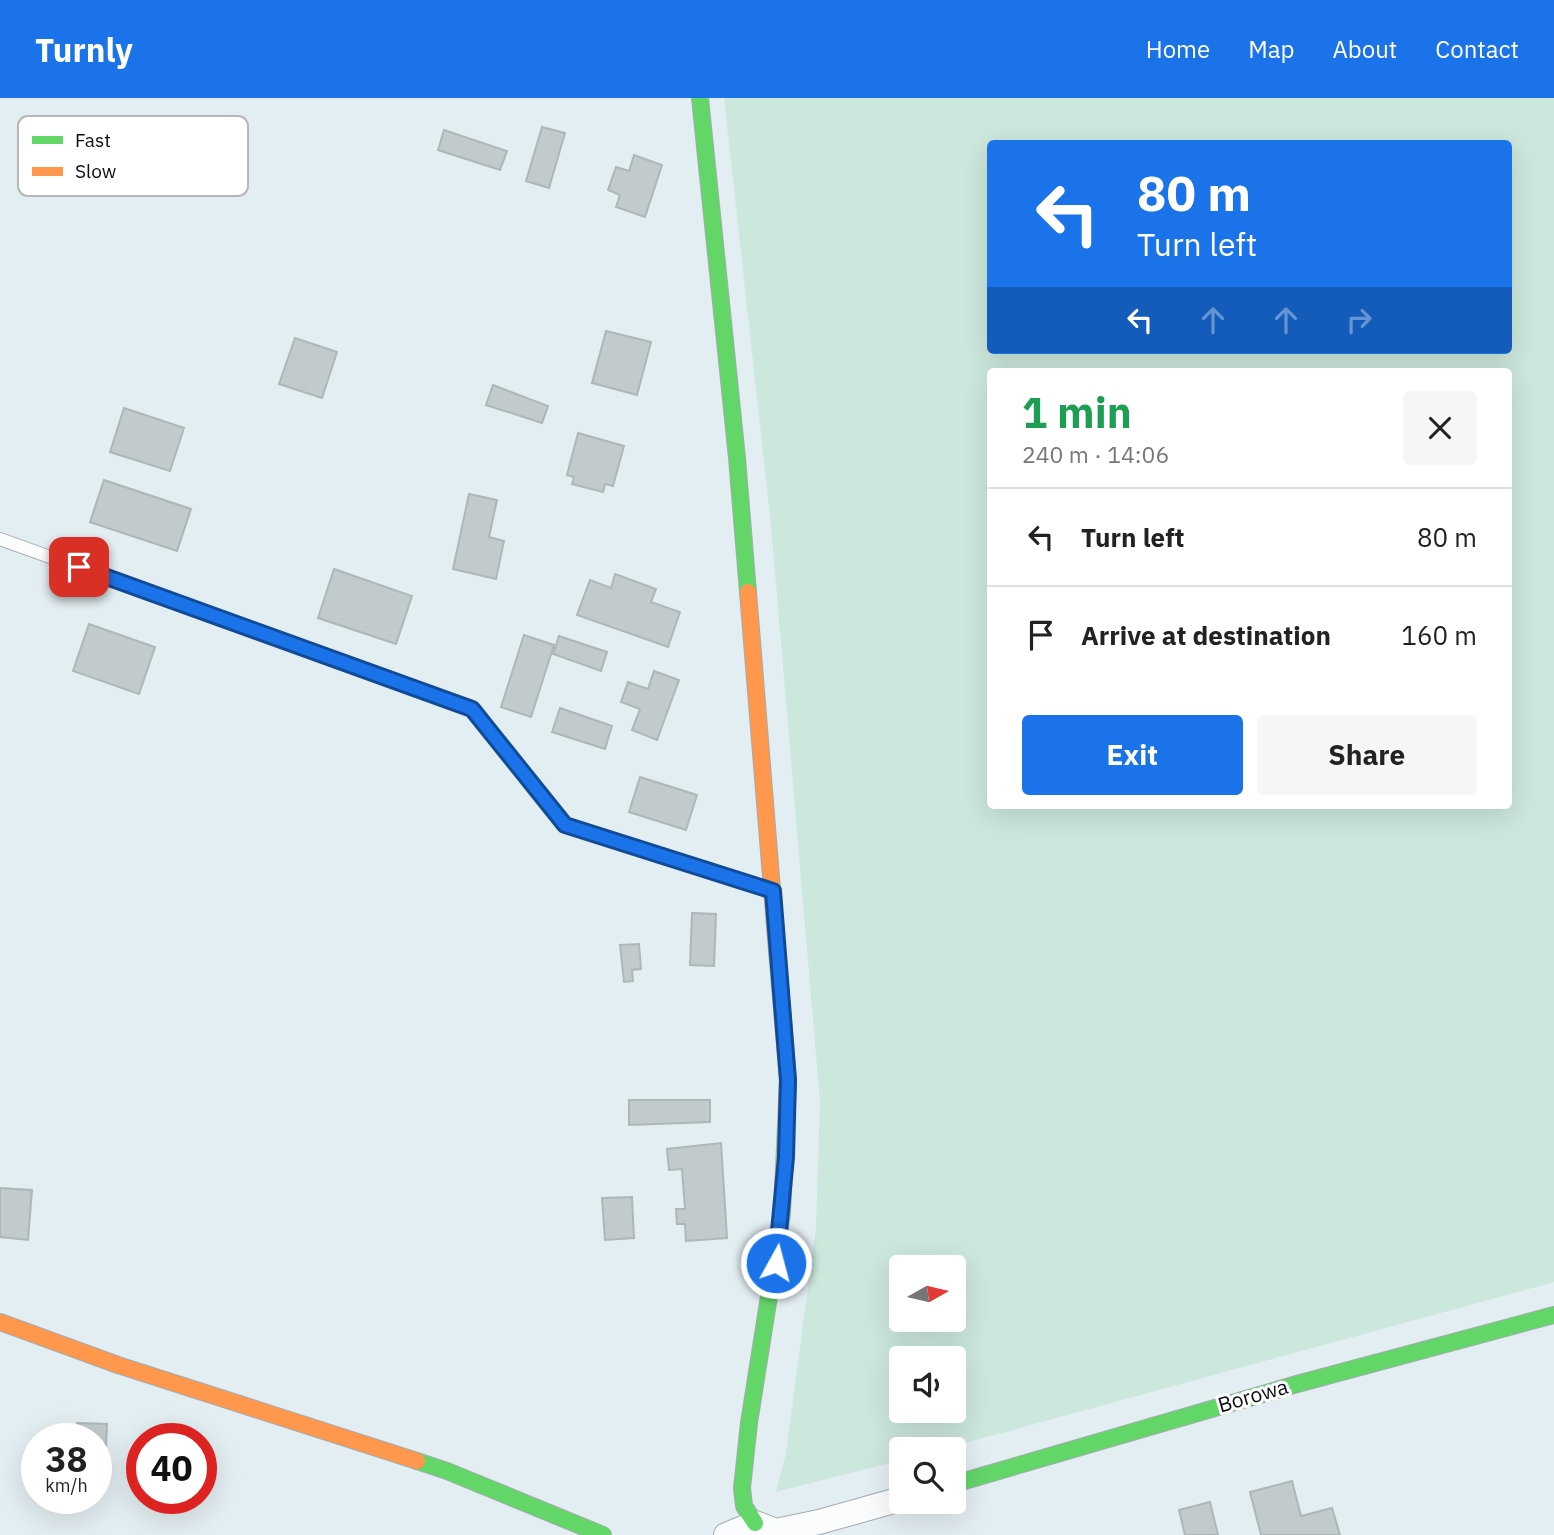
<!DOCTYPE html>
<meta charset="utf-8">
<style>
body{margin:0;font-family:"IBM Plex Sans",sans-serif;background:#f6f6f6;color:#222;height:100vh;display:flex;flex-direction:column;font-size:26px;white-space:nowrap}
*{box-sizing:border-box;margin:0}
p{font-size:23px;color:#767676}
.icon{flex:none;width:38px;height:38px;fill:none;stroke:currentColor;stroke-width:2;stroke-linecap:round;stroke-linejoin:round}
.map{position:relative;flex:1;overflow:hidden}
.drawer{position:absolute;left:987px;top:270px;width:525px;height:441px;display:flex;flex-direction:column;background:#fff;border-radius:7px;box-shadow:0 7px 28px #0002}
.drawer>*{flex:none}
.top-card{position:absolute;left:987px;top:42px;width:525px;height:214px;border-radius:7px;box-shadow:0 7px 28px #0002;background:#1a73e8;color:#fff;overflow:hidden}
.needle{width:46px;rotate:82deg}
.controls{position:absolute;left:889px;top:1157px;display:grid;gap:14px}
.controls a{display:grid;place-items:center;width:77px;height:77px;border-radius:7px;background:#fff;box-shadow:0 7px 28px #0002;font-size:35px}
.speed{position:absolute;left:21px;top:1325px;display:flex;gap:14px;font-size:35px;font-weight:700;text-align:center}
.speed>*{display:grid;place-content:center;width:91px;height:91px;border-radius:50%;background:#fff;box-shadow:0 7px 28px #0002;line-height:1}
.speed small{font-size:18px;font-weight:400}
.speed .limit{border:10px solid #d22;background:#fff;color:#111}
.pin{position:absolute;display:grid;place-items:center;width:60px;height:60px;color:#fff;margin:-30px;border-radius:14px;box-shadow:0 4px 10px #0006}
.me{position:absolute;width:77px;margin:-38px;rotate:7deg;stroke-linejoin:round;filter:drop-shadow(0 0 5px #0008)}
.turn{display:flex;align-items:center;gap:24px;height:147px;padding:0 35px;font-size:32px}
.turn .icon{width:91px;height:91px;stroke-width:2.5}
.turn b{display:block;font-size:49px;line-height:60px}
.lanes{display:flex;align-items:center;height:66px;padding:0 35px;background:#0003;justify-content:center;gap:35px;direction:ltr}
.lanes .off{opacity:.35}
.round{display:grid;place-items:center;flex:none;width:74px;height:74px;border-radius:7px;background:#f6f6f6}
.summary{display:flex;align-items:center;justify-content:space-between;height:119px;padding:0 35px}
h1{font-size:42px;font-weight:700;line-height:52px;color:#1e9e55}
.action{display:flex;gap:14px;margin-top:auto;padding:14px 35px}
.action a{flex:1;height:80px;border-radius:7px;background:#1a73e8;color:#fff;font-size:28px;font-weight:700;line-height:80px;text-align:center}
.action a+a{background:#f6f6f6;color:#222}
ul{padding:0;list-style:none}
li{display:flex;align-items:center;gap:21px;height:98px;padding:0 35px;border-top:2px solid #e0e0e0}
li div{flex:1}
li b{display:block;font-size:26px}
li em{font-style:normal}
header{display:flex;align-items:center;gap:42px;box-sizing:border-box;height:98px;padding:0 35px;background:#1a73e8;color:#fff}
header strong{font-size:33px}
nav{display:flex;gap:38px;margin-inline-start:auto;font-size:24px}
.map>svg:first-child{display:block}
</style>
<header>
<strong>Turnly</strong>
<nav><a>Home</a><a>Map</a><a>About</a><a>Contact</a></nav>
</header>
<div class="map">
<svg width="1554" height="1437" viewBox="0 0 1554 1437">
<rect width="100%" height="100%" fill="#e3eef2"/>
<path fill="#cce7dc" fill-rule="evenodd" d="M724,0H1554V1184L943,1351H901V1362L776,1394L786,1355L816,1129L820,1004L771,427ZM990,46H1508V252H990ZM990,273H1508V707H990ZM901,1169H954V1222H901ZM901,1260H954V1312H901Z"/>
<g fill="#c1cacc" stroke="#aeb7b8" stroke-width="2">
<path d="M542,29L565,35L549,90L526,83Z"/>
<path d="M444,32L507,53L500,72L438,52Z"/>
<path d="M634,57L662,67L645,119L616,109L620,97L608,92L616,69L629,73Z"/>
<path d="M606,233L651,244L637,297L592,285Z"/>
<path d="M295,240L337,254L322,300L279,286Z"/>
<path d="M493,287L548,308L542,325L486,307Z"/>
<path d="M124,310L184,330L170,373L110,354Z"/>
<path d="M578,335L624,348L613,388L605,386L603,394L572,386L574,379L567,377Z"/>
<path d="M104,382L191,411L177,453L90,424Z"/>
<path d="M469,396L497,402L489,439L504,443L496,481L453,471Z"/>
<path d="M334,471L412,498L396,546L318,520Z"/>
<path d="M615,476L656,491L651,504L680,514L668,549L577,517L590,482L611,490Z"/>
<path d="M89,526L155,549L139,596L73,573Z"/>
<path d="M524,537L554,547L531,619L501,609Z"/>
<path d="M559,538L607,554L601,573L553,556Z"/>
<path d="M654,573L679,582L657,642L632,632L640,611L621,604L628,584L648,591Z"/>
<path d="M560,610L612,628L605,651L552,634Z"/>
<path d="M640,679L697,697L686,732L629,714Z"/>
<path d="M692,815L716,816L714,868L690,867Z"/>
<path d="M639,846L641,871L632,872L633,883L624,884L620,847Z"/>
<path d="M629,1002H710V1024L629,1027Z"/>
<path d="M721,1045L727,1140L686,1143L685,1126H677L676,1111H685L682,1071L669,1072L667,1051Z"/>
<path d="M0,1090L32,1092L28,1142L0,1139Z"/>
<path d="M632,1099L634,1140L605,1142L602,1100Z"/>
<path d="M77,1325L107,1326L104,1395H96V1340H76Z"/>
<path d="M1292,1383L1301,1418L1332,1410L1340,1437H1261L1250,1394Z"/>
<path d="M1210,1404L1218,1437H1185L1179,1412Z"/>
</g>
<g fill="none" stroke-linecap="round" stroke-linejoin="round">
<g stroke="#a3abae" stroke-width="14">
<path id="lane" d="M0,441L472,611L565,727L769,792"/>
</g>
<g stroke="#a3abae" stroke-width="26">
<path id="street" d="M726,1437L755,1425L776,1433L819,1424L901,1401"/>
</g>
<g stroke="#a3abae" stroke-width="18">
<g id="fast">
<path d="M700,0L737,360L748,494"/>
<path d="M417,1363L447,1373L603,1437"/>
<path d="M954,1386L1297,1286L1554,1217"/>
<path d="M755,1425L744,1408L742,1390L749,1325L782,1116L788,982L777,853"/>
</g>
</g>
<g stroke="#a3abae" stroke-width="18">
<g id="slow">
<path d="M748,494L777,853"/>
<path d="M0,1224L118,1267L417,1363"/>
</g>
</g>
<use href="#lane" stroke="#fbfcfd" stroke-width="12"/>
<use href="#street" stroke="#fbfcfd" stroke-width="24"/>
<use href="#fast" stroke="#63d668" stroke-width="16"/>
<use href="#slow" stroke="#ff974d" stroke-width="16"/>
</g>
<g fill="none" stroke-linecap="round" stroke-linejoin="round">
<g stroke="#114b97" stroke-width="18">
<path id="route" d="M79,469L472,611L565,727L773,793L788,982L786,1059L776,1165"/>
</g>
<use href="#route" stroke="#1a73e8" stroke-width="12"/>
</g>
<g text-anchor="middle" stroke-width="6" stroke-linejoin="round" paint-order="stroke">
<g font-size="21" fill="#080e11" stroke="#fff">
<text transform="translate(1253 1298) rotate(-16)" y="7">Borowa</text>
</g>
</g>
<rect x="18" y="18" width="230" height="80" rx="10" fill="#fff" stroke="#b5b7b8" stroke-width="2"/>
<rect x="32" y="38" width="31" height="8" fill="#63d668"/>
<rect x="32" y="69" width="31" height="9" fill="#ff974d"/>
<g font-size="19" fill="#080e11">
<text x="75" y="49">Fast</text>
<text x="75" y="80">Slow</text>
</g>
</svg>
<div class="controls">
<a><svg class="needle" viewBox="-14 -14 28 28"><path d="M0-13l5 13h-10z" fill="#e53935"/><path d="M0 13l5-13h-10z" fill="#767676"/></svg></a>
<a><svg class="icon" aria-label="sound" viewBox="0 0 24 24"><path d="M4 9h4l5-4v14l-5-4H4zM17 9q2 3 0 6"/></svg></a>
<a><svg class="icon" aria-label="search" viewBox="0 0 24 24"><circle cx="10" cy="10" r="6"/><path d="M15 15l6 6"/></svg></a>
</div>
<div class="speed"><div>38<small>km/h</small></div><div class="limit">40</div></div>
<div class="pin" style="left:79px;top:469px;background:#d93025"><svg class="icon" aria-label="arrive" viewBox="0 0 24 24"><path d="M6 21V4h12l-3 4 3 4H6"/></svg></div>
<svg class="me" style="left:776px;top:1165px" viewBox="-20 -20 40 40"><circle r="17" fill="#1a73e8" stroke="#fff" stroke-width="3"/><path d="M0-11L8 9 0 5-8 9z" fill="#fff"/></svg>
<div class="top-card">
<div class="turn"><svg class="icon" aria-label="left" viewBox="0 0 24 24"><path d="M17 20v-9H6M10 6l-5 5 5 5"/></svg><div><b>80 m</b>Turn left</div></div>
<div class="lanes"><svg class="icon" aria-label="left" viewBox="0 0 24 24"><path d="M17 20v-9H6M10 6l-5 5 5 5"/></svg><svg class="icon off" aria-label="ahead" viewBox="0 0 24 24"><path d="M12 20V5M6 11l6-6 6 6"/></svg><svg class="icon off" aria-label="ahead" viewBox="0 0 24 24"><path d="M12 20V5M6 11l6-6 6 6"/></svg><svg class="icon off" aria-label="right" viewBox="0 0 24 24"><path d="M7 20v-9h11M14 6l5 5-5 5"/></svg></div>
</div>
<section class="drawer">
<div class="summary"><div><h1>1 min</h1><p>240 m · 14:06</p></div><a class="round"><svg class="icon" aria-label="close" viewBox="0 0 24 24"><path d="M6 6l12 12M18 6L6 18"/></svg></a></div>
<ul>
<li><svg class="icon" aria-label="left" viewBox="0 0 24 24"><path d="M17 20v-9H6M10 6l-5 5 5 5"/></svg><div><b>Turn left</b></div><em>80 m</em></li>
<li><svg class="icon" aria-label="arrive" viewBox="0 0 24 24"><path d="M6 21V4h12l-3 4 3 4H6"/></svg><div><b>Arrive at destination</b></div><em>160 m</em></li>
</ul>
<div class="action"><a>Exit</a><a>Share</a></div>
</section>
</div>
